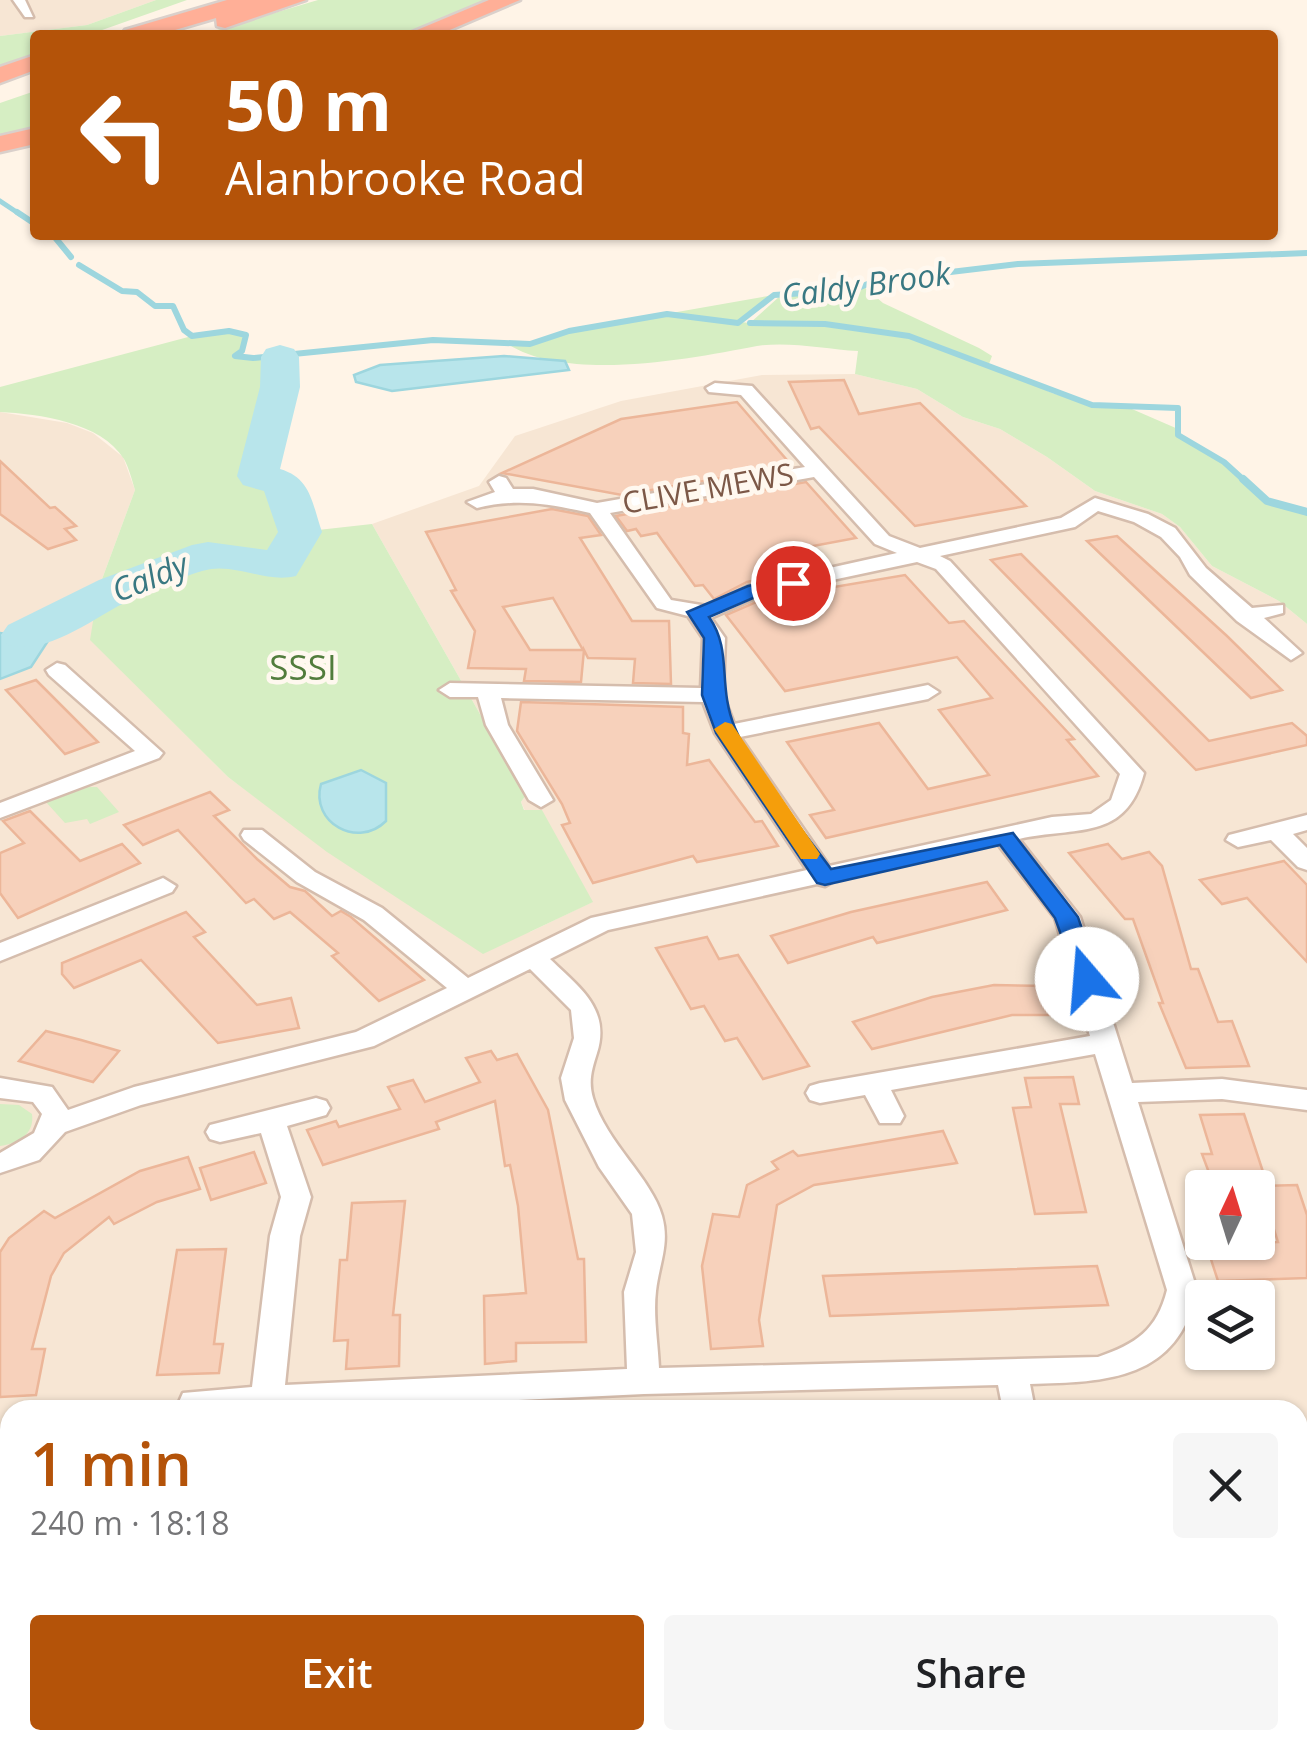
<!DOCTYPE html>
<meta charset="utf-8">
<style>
body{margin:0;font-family:"Open Sans",sans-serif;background:#f6f6f6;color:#202124;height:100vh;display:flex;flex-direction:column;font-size:38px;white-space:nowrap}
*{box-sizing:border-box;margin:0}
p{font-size:32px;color:#757577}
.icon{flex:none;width:55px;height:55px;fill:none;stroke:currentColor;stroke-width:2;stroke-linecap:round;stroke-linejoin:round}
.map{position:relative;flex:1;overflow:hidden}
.panel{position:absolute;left:0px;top:1400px;width:1308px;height:350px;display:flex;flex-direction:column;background:#fff;border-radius:30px 30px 0 0;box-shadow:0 2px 8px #0004}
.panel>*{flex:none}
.guide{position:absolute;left:30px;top:30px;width:1248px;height:210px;border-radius:10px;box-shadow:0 2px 8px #0004;background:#b45309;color:#fff;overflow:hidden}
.needle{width:65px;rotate:4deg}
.controls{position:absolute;left:1185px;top:1170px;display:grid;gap:20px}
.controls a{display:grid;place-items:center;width:90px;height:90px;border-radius:10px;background:#fff;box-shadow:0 2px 8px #0004;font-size:50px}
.pin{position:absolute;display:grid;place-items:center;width:85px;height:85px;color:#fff;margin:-42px;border:5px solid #fff;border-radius:50%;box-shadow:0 2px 10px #0007}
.me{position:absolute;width:110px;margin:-55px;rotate:342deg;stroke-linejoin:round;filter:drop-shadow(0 0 8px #0008)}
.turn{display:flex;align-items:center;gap:35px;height:210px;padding:0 30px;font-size:45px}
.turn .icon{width:130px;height:130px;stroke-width:2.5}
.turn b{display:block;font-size:70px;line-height:85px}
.round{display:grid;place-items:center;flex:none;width:105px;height:105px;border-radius:10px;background:#f6f6f6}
.head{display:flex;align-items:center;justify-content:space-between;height:170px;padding:0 30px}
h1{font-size:60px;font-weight:600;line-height:75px;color:#b45309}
.action{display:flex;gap:20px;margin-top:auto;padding:20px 30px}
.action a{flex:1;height:115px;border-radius:10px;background:#b45309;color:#fff;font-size:40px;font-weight:600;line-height:115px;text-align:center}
.action a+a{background:#f6f6f6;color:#202124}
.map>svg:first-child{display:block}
</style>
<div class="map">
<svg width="1307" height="1750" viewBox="0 0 1307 1750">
<rect width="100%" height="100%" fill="#fff4e7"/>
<g fill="#f7e6d4" fill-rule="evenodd">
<path d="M0,0H156L87,25L0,36Z"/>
<path d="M855,374L917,389L963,417L1000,429L1047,457L1095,491L1162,514L1180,527L1212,566L1279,601L1307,624V1750H0V412L67,423L93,433L123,457L135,490L98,590L91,640L228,777L332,854L446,809L458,824L473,866L530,932L592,902L525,811L521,802L526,795L372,524L479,486L515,436L621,401L762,375ZM1202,1188H1258V1242H1202ZM1202,1298H1258V1352H1202ZM10,1410H1298V1740H10Z"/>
</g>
<g fill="#d6eec3">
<path d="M156,0H187L88,35H35V55L0,68V36L87,25Z"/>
<path d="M318,0H492L399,35H200Z"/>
<path d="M35,91V129L0,138V103Z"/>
<path d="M863,286L883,303L979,348L992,356L989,364L1052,393L1092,405L1125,406L1178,429V435L1224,462L1267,501L1307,512V624L1279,601L1212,566L1180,527L1162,514L1095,491L1047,457L1000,429L963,417L917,389L855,374L858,351C826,349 788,341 757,346C689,359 566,383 506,343L530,344L569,331L774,295L740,322L750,323L780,296L847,292Z"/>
<path d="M229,331L246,335L237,356L280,357C287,398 257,436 259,476L283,483L300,532L372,524L526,795L521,802L524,810H542L593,902L483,954L327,852L228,777L90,640L98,590L135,490C132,480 129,468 124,459C101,422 39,414 0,412V387L192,336Z"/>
<path d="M89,787H97L119,812L90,824L87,819L65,823L46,802Z"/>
<path d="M0,1104L19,1105L32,1114C35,1134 17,1144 0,1146Z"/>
</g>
<g fill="#b8e5eb" stroke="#9dd6de" stroke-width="2.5">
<path d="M504,356L565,361L569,370L392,391L356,382L354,375L380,365Z"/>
<path d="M0,633L48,641L31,667L0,679Z"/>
<path d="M361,770L386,783V821C358,849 310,823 321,784Z"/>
</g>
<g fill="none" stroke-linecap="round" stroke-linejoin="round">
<path stroke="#9dd6de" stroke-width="5" d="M0,201L21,215"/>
<g stroke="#9dd6de" stroke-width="6">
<path d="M17,212L35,224"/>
<path d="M53,235L71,257"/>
<path d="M79,265L122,291L137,292L155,306H173L184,330L192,336L229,331L246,335L242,351L235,356L253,358L433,340L530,344L569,331L667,314L738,323L774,295L853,290L875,281L1018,264L1307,253"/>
<path d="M750,323L825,324L909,336L1092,405L1178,408V435L1224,462L1246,482"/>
</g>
<path stroke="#9dd6de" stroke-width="8" d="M1243,479L1267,501L1307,512"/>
<path fill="#b8e5eb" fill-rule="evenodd" d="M280,345L294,349L299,357L300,387L280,469C311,478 312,503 322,532L296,576C267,583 239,565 211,569C187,573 160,589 137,597C98,613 52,656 8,645L1,635L8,625L99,580L192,545L208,542L267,550L278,532L264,491L243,485L237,476L260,387L261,357L266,349Z"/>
</g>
<g fill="#f7d1bb" stroke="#ecb699" stroke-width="2.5" fill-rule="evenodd">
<path d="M844,380L859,414L920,403L1026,506L915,526L819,427L811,429L789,382Z"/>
<path d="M737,402L792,466L622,495L502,473L621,419Z"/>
<path d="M0,461L50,508L55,507L76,526L65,529L76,540L48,549L0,514Z"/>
<path d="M806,482L856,538L797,549L801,571L747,582L714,599L703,585L695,586L657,533L641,536L636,529L627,531L616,516Z"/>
<path d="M552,509L588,516L601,535L580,538L632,621H669L671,684L633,683L635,659L588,658L584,650L581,682L524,681L526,669L468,668L475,631L451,591L456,590L426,532ZM553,598L583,650H530L503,607Z"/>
<path d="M1117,536L1227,636L1282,690L1251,698L1087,541Z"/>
<path d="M1021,554L1209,741L1292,723L1307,736V745L1196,770L991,560Z"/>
<path d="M905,575L949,623L964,621L1074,739L1067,740L1098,776L826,838L810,815L834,810L787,742L879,723L928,789L989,775L939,710L992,698L957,657L785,691L726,615L763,599Z"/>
<path d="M36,680L98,742L65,754L6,690Z"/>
<path d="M521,702L683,707V733L689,734L687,765L709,760L755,822L762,821L778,846L697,862L693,856L593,883L562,825L570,823L562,804L517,731Z"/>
<path d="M210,792L229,810L214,816L257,859L290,887L305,891L332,916L341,911L351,917L424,980L379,1001L332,956L338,953L290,912L274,919L254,899L246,903L178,830L143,845L124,825Z"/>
<path d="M30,811L80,861L122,844L140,863L18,918L0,893V853L24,843L3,821Z"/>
<path d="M1108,844L1122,859L1149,852L1162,866L1191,969H1198L1218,1022L1232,1021L1249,1066L1186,1068L1159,1003H1163L1133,919H1125L1069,853Z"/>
<path d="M1284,861L1307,885V962L1247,898L1222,904L1200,880Z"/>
<path d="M987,882L1007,910L877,943L873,937L788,963L771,936L851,912Z"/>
<path d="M186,912L205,932L194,937L257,1005L291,998L299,1028L218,1043L141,960L74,988L62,974V963Z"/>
<path d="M707,937L719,959L738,955L809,1066L763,1079L737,1038L725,1041L704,1006L691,1009L656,948Z"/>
<path d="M994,985L1047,986L1051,1015H1012L872,1049L853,1022L932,997Z"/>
<path d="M46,1031L81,1040L119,1051L93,1082L19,1061Z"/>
<path d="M491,1051L497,1060L517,1054L548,1110L578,1259H584L586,1342L516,1343V1361L485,1364L484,1296L526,1293L518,1206L510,1165L505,1166L495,1101L436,1122L439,1129L323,1165L307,1130L336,1121L339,1127L400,1109L388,1087L413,1080L425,1102L480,1082L466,1058Z"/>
<path d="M1073,1077L1079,1104H1060L1086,1212L1035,1214L1013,1108L1031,1107L1025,1078Z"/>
<path d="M1244,1114L1267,1184L1214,1186L1202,1154H1212L1200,1115Z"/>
<path d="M943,1131L957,1163L814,1185L777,1205L759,1320L763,1346L711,1349L702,1266L713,1214L739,1217L747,1185L778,1169L772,1162L793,1151L798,1156Z"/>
<path d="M254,1152L266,1183L211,1200L200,1168Z"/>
<path d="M188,1157L200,1189L157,1202L114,1224L109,1217L64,1253L51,1276L32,1349H45L36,1395L0,1397V1252L9,1238L44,1211L55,1218L140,1171Z"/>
<path d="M1297,1185L1307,1215V1278L1218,1281L1206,1244L1278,1242L1260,1186Z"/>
<path d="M405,1201L393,1315H400L399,1366L346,1369L348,1340L334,1341L340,1260H347L352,1203Z"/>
<path d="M226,1249L214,1344H223L219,1373L157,1375L177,1250Z"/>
<path d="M1097,1266L1108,1305L861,1315L830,1316L823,1276Z"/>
</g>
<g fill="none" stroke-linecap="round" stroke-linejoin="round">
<g stroke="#d5bdad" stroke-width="5">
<g id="street">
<path d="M13,0H25L33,17H25Z"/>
<path d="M715,383L752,386L889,536L920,548L1061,518L1095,498L1148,514L1175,528L1206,568L1252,608L1283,605V613L1264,618L1302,653L1291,660L1237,621L1190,575L1180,557L1161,537L1134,522L1098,511L1075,527L940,556L950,561L1144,773C1126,842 1076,826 1019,839L1080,917L1132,1083L1222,1079L1307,1090V1110L1222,1099L1138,1102L1197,1290C1178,1380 1108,1382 1030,1384L1035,1410H1003L998,1385L644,1394L310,1410H183L179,1402L183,1393L252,1387L270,1236L281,1197L261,1133L220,1142L210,1139L206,1132L210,1125L316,1098L326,1101L330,1108L326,1115L287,1126L311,1197L300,1236L285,1385L627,1369L624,1292L636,1252L632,1214L599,1167L565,1100L561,1078L574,1038L571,1010L530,969L374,1046L141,1105L65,1132L39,1160L0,1173V1153L34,1133L42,1114L33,1102L0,1098V1078L52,1087L68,1110L134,1087L356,1032L447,988L364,920L297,882L244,840L241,835L244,830H262L315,872L382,908L468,978L591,918L807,870L715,733L703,702L501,698L508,725L553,800L541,807L529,800L486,725L478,697H450L439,690L450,683L701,688L703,638L688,616L657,608L590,513C549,504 518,498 477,508L467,502L495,492L489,482L499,476L506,478L513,489H533L597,503L805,467L741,395L709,392L706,388ZM814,477L875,544L897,553L748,586L707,606L671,600L610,513ZM917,562L936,569L1120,774L1111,800L1091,814L1052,817L829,866L740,737L928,699L939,692L928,685L734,724L723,695L725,638L711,618L762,595ZM997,843L1055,918L1090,1036L820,1083L810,1086L806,1093L810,1100L820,1103L865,1095L880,1123H900L904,1116L891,1090L1095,1054L1167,1290C1157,1330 1136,1344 1098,1357L659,1368C658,1343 653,1315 656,1291C659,1264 670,1244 662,1216C652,1179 606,1142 593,1098C588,1081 592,1069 597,1053C611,1009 579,987 550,959L608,930L817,884L825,886L837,879Z"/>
<path d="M57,663L65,665L163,753L159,758L0,818V803L135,751L49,675L46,670Z"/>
<path d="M1307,815V830L1293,834L1307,848V870L1298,867L1271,840L1238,847L1226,840L1229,835Z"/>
<path d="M163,878L176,886L172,892L0,961V943Z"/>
<path d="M10,1569V1623L0,1627V1572Z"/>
<path d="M609,1740H647L642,1750H604Z"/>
<path d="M1018,1740H1056L1058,1750H1020Z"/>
</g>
</g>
<g stroke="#dad0cb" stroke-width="5">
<g id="highway">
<path d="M227,0H306L225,28L217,26L216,18L158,35H121L125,30Z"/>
<path d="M489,0H520L438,35H405Z"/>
<path d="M35,55V70L0,83V67Z"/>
<path d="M35,128V144L0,152V136Z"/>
</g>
</g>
<use href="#street" fill="#fff" fill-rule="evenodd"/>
<use href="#highway" fill="#ffaf97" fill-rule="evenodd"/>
</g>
<path fill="#1a73e8" stroke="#114b97" stroke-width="2.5" d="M793,577L803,583L800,587L760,595L709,617C733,651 717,685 735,728C751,767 804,832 831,869L1013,833L1078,917L1099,979L1096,985H1079L1055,918L1000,845L825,885L817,883L716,733L702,695L704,638L687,612L748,586Z"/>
<path fill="#f59e0b" d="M725,722L732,724L820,854L817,859H801L798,854L714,729Z"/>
<g text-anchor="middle" stroke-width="9" stroke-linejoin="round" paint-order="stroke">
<g font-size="30" fill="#7c5847" stroke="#fff8ef">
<text transform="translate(708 489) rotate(-10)" y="10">CLIVE MEWS</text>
</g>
<g font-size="32" font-style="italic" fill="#397882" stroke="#fff8ef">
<text transform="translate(866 285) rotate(-8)" y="11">Caldy Brook</text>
<text transform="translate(150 578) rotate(-22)" y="11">Caldy</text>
</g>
<g font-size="35" fill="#517c3c" stroke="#fff8ef">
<text x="303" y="680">SSSI</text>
</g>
</g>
</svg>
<div class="controls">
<a><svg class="needle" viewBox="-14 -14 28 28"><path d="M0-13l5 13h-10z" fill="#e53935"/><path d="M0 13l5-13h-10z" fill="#757577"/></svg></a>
<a><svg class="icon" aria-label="layers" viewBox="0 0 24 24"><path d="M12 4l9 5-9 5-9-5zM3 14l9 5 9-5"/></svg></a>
</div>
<div class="pin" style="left:793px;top:583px;background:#d93025"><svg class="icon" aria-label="arrive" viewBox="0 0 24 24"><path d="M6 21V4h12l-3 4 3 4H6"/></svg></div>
<svg class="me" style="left:1087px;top:979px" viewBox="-20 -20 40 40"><circle r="19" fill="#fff"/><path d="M0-13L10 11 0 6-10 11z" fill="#1a73e8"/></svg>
<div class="guide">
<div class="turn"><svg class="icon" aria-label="left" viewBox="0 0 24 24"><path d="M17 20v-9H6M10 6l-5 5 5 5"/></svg><div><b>50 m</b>Alanbrooke Road</div></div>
</div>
<section class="panel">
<div class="head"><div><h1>1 min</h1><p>240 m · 18:18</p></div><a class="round"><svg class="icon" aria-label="close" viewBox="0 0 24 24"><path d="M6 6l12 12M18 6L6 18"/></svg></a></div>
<div class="action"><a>Exit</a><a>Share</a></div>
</section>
</div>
